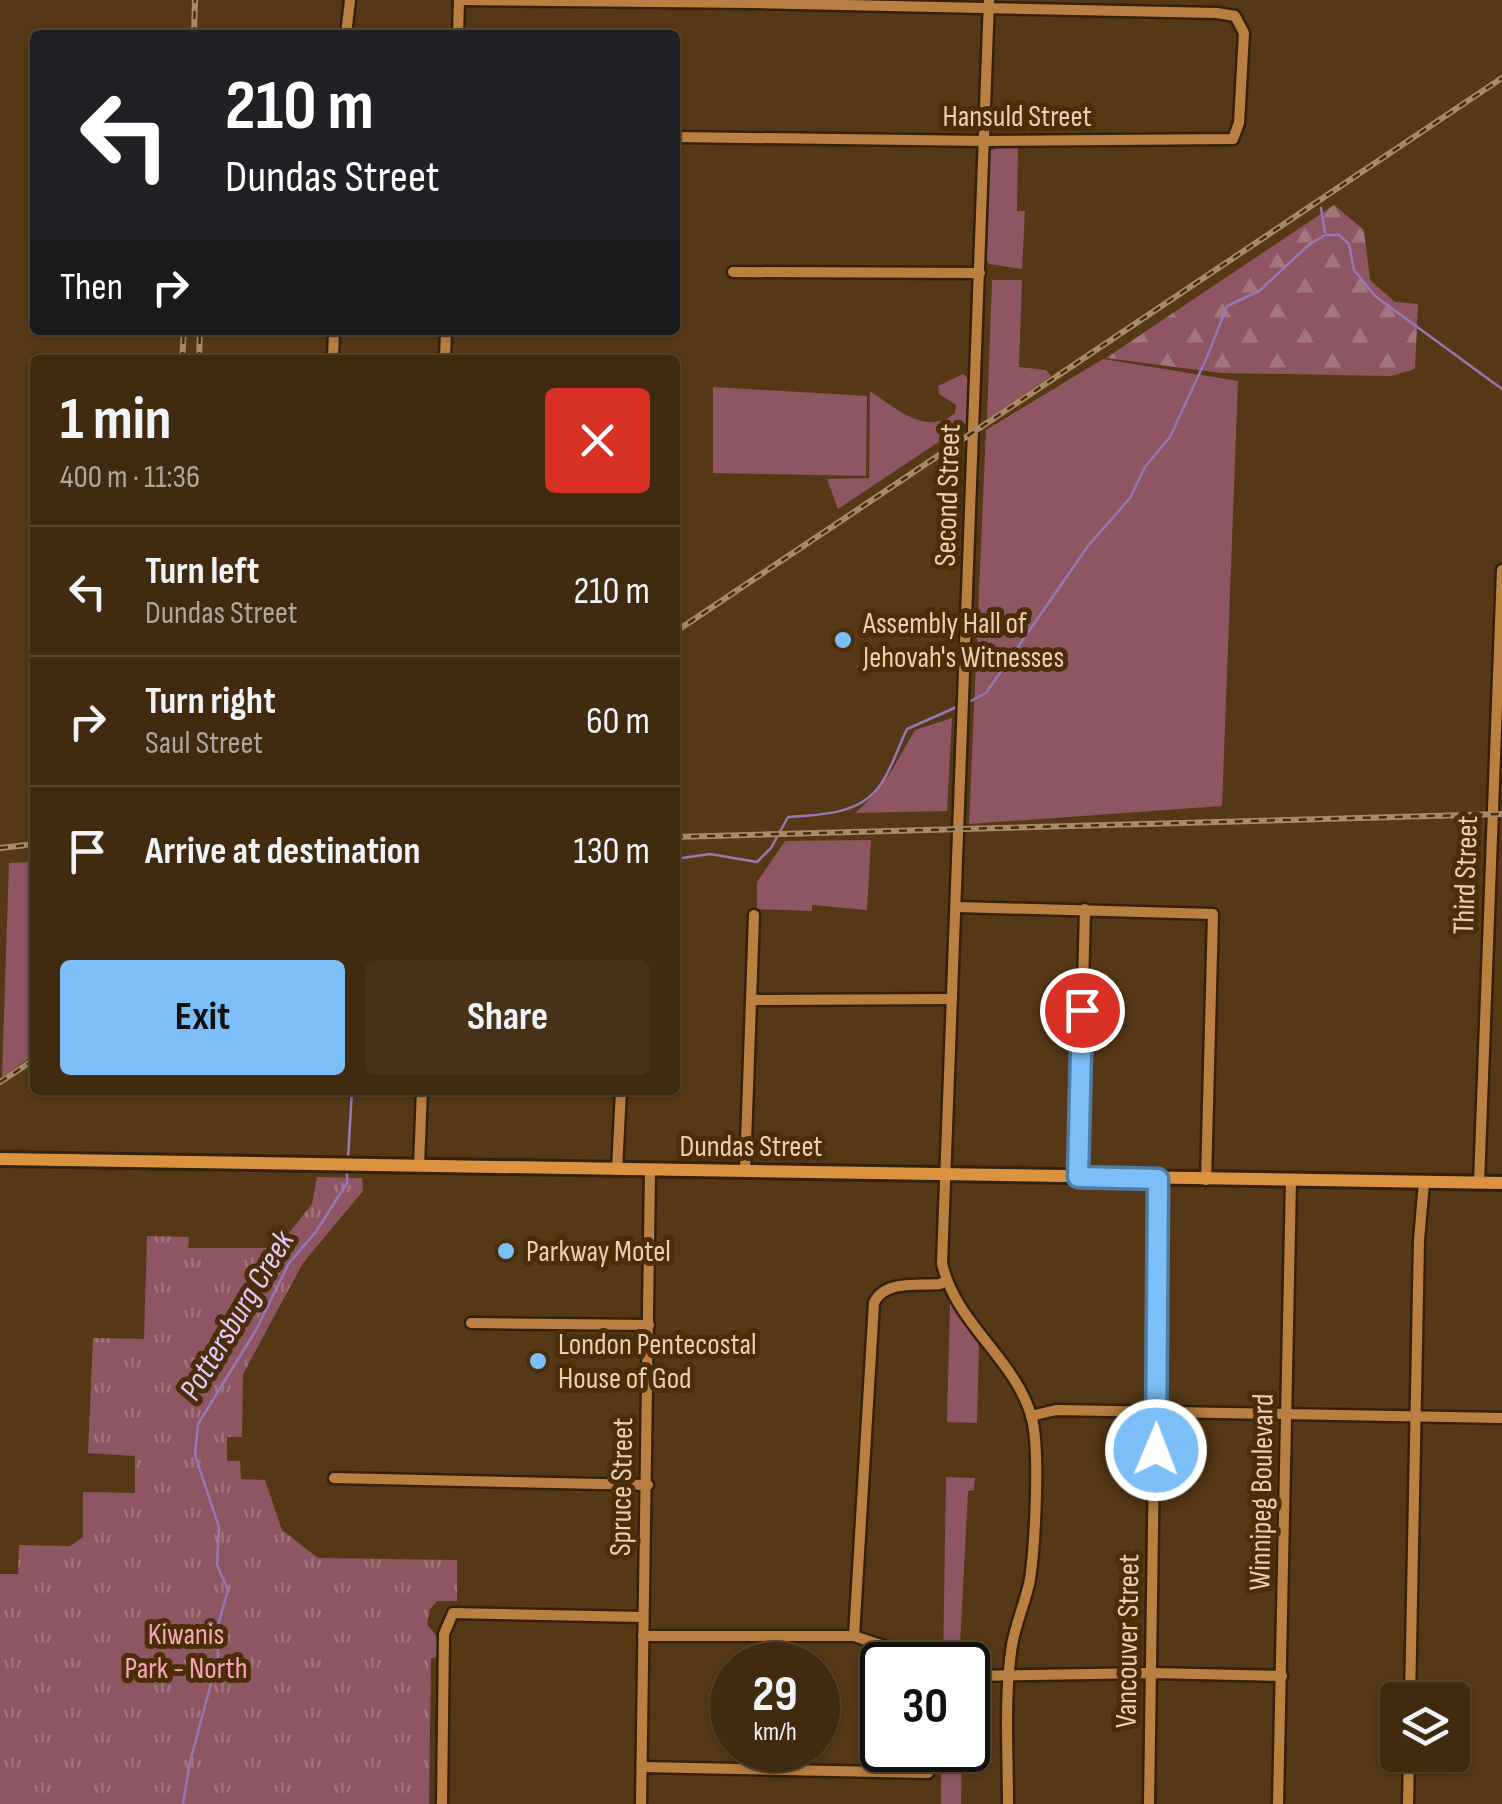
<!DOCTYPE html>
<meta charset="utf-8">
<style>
body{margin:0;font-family:"Sofia Sans Condensed",sans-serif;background:#473219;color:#f1f3f6;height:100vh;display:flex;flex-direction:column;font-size:38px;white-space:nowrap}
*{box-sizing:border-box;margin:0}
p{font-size:32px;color:#aea79f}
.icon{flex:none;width:55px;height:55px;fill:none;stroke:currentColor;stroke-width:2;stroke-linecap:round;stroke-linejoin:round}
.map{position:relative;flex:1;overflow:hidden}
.panel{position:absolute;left:30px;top:355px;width:650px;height:740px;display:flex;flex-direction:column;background:#402a10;border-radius:10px;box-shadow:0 2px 8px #0004,0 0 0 2px #594630}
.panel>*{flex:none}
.guide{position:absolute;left:30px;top:30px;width:650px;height:305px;border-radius:10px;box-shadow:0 2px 8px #0004,0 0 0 2px #594630;background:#202124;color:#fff;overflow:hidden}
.fabs{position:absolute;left:1380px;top:1682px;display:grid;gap:20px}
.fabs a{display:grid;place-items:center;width:90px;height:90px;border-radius:10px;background:#402a10;box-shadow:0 2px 8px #0004,0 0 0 2px #594630;font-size:50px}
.speed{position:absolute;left:710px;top:1642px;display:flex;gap:20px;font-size:50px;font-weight:700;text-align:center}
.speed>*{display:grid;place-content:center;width:130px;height:130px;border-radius:50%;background:#402a10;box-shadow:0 2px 8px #0004,0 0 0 2px #594630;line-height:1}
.speed small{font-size:25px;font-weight:400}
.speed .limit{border:5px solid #111;border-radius:15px;background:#fff;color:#111}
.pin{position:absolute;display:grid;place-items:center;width:85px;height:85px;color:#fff;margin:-42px;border:5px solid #fff;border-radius:50%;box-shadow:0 2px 10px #0007}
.me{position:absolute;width:110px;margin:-55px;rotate:1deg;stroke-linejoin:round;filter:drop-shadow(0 0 8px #0008)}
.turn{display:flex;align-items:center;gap:35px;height:210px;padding:0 30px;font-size:45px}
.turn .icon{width:130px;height:130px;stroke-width:2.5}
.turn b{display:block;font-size:70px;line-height:85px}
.then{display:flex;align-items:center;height:95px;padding:0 30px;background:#0003;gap:20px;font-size:38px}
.round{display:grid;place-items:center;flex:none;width:105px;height:105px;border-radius:10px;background:#473219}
.summary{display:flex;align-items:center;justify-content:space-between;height:170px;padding:0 30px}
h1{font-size:60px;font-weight:700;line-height:75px}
.primary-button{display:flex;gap:20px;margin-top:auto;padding:20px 30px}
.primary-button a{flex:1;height:115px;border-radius:10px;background:#7bbef8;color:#111;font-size:40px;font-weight:700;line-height:115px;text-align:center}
.primary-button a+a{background:#473219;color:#f1f3f6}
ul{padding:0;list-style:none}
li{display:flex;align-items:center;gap:30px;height:130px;padding:0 30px;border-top:2px solid #594630}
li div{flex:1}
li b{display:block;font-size:38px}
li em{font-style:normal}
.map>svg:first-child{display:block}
</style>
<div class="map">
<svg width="1502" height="1804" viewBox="0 0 1502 1804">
<defs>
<pattern id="forest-firs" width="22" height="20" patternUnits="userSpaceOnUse" patternTransform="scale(2.5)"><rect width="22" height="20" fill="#8d5662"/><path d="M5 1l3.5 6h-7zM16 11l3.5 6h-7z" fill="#a3757d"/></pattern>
<pattern id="park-tufts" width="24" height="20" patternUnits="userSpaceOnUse" patternTransform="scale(2.5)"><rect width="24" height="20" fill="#8d5662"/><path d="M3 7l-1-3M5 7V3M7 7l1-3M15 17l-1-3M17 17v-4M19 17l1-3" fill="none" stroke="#a3757d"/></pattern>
</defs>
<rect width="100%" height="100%" fill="#563816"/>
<g fill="#8d5662">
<path d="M1005,145H1018L1017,211H1025L1022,269L989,264L987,260L990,151Z"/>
<path d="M992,280H1022L1019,367L1046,370L1051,376L987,419Z"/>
<path d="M1103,359L1238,381L1222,806L969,824L986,430Z"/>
<path d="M963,374L969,379L967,423L838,509L827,479L869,478L870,391C896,408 926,437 955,413L956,405L939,394L938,386Z"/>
<path d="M713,387L867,396L866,476L713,473Z"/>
<path d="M952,718L947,811L855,813C884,789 896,762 915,730Z"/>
<path d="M871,840L867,910L812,905V911L757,909V882L785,841Z"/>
<path d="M35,862V1054L2,1077L9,863Z"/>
<path d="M950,1303L979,1345L977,1423L947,1422Z"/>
<path d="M946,1477L975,1478L974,1490L968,1491L959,1665H943Z"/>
<path d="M941,1750H962L961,1804H941Z"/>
</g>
<path fill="url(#forest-firs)" d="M1334,205L1364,230L1370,280L1395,302L1418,304L1415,369L1391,376L1221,373L1106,358Z"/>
<path fill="url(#park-tufts)" d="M317,1177L362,1178L363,1191L303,1263L243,1374L242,1437H227V1461H240L241,1479L265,1480L282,1530L318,1558L457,1560V1601H437L430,1609L427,1624L440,1641V1657L431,1658L429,1804H0V1574H18L19,1545L70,1546L83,1537V1492L135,1493V1456L88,1453L93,1338L144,1339L147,1236L189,1237L188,1248H277L312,1204Z"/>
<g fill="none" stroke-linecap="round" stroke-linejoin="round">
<g stroke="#9679b4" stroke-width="2.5">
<path d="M1321,208L1325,232"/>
<path d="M967,703L986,693L1088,546L1130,498L1145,467L1170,437L1207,357L1227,306L1259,291L1310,244L1325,235H1339L1349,244L1354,270L1375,296L1502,389"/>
<path d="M675,859L710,854L757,862L771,848L788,817C818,815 857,815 878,788C891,772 898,747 907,729L959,706"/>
<path d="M348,1158L352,1090"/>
<path d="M183,1804L190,1762L218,1657V1625L228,1590L217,1565L219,1527L195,1455L198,1424L256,1330L289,1263L315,1233L347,1183V1171"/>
</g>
<g stroke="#34210d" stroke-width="15">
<g id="minor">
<path d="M459,0L753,3L1217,13L1235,16L1244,33L1239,123L1233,139L986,141L675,137"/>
<path d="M989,0L942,1263C955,1324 1017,1360 1032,1419C1040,1450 1035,1546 1030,1579C1026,1601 1016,1622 1012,1645C1004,1696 1008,1752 1008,1804"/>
<path d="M346,35L350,0"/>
<path d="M458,35L459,0"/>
<path d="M733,272L980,273"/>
<path d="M333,360L334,330"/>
<path d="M445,360L446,330"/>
<path d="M957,907L1213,914L1206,1180"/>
<path d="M753,1000L952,999"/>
<path d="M419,1166L422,1090"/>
<path d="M617,1170L621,1090"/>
<path d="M745,1171L754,915"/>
<path d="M1078,1177L1085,909"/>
<path d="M1479,1183L1502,570"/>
<path d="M471,1323L649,1325"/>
<path d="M1031,1416L1056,1410L1502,1418"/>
<path d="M334,1478L648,1485"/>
<path d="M643,1636H854L887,1647L924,1665"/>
<path d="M854,1636L874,1303C884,1280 917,1286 940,1284L946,1281"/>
<path d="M968,1676L1152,1673L1282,1676"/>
<path d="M1410,1700L1419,1240L1424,1182"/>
<path d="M642,1767L928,1773"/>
<path d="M442,1804L444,1634L453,1613L643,1617"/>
<path d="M641,1804L650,1171"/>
<path d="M1149,1804L1158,1179"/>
<path d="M1278,1804L1291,1180"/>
<path d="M1408,1804L1409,1755"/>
</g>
</g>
<g stroke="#34210d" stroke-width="18">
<path id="major" d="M0,1159L1502,1183"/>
</g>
<use href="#minor" stroke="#ba8041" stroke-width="10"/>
<use href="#major" stroke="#db9341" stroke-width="12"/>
<g stroke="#a88969" stroke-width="6">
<g id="rail">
<path d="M194,35L195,0"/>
<path d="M182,360L184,330"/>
<path d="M199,360L200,330"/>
<path d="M675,632L1502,78"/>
<path d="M675,837L1502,814"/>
<path d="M0,848L35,844"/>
<path d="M0,1082L35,1059"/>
</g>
</g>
<use href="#rail" stroke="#4b2d0a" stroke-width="2.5" stroke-dasharray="8" stroke-linecap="butt"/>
</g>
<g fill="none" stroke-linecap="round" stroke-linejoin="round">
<g stroke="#507ca1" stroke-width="25">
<path id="route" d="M1082,1010L1078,1177L1158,1179L1156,1450"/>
</g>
<use href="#route" stroke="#7bbef8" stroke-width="18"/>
</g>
<g fill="#7bbef8" stroke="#4b2d0a" stroke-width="4">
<circle cx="843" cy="640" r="10"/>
<circle cx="506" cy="1251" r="10"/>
<circle cx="538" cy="1361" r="10"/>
</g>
<g text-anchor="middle" stroke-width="10" stroke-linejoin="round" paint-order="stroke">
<g font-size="30" fill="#edceb0" stroke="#4b2d0a">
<text x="1017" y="126">Hansuld Street</text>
<text transform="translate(947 495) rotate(-88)" y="10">Second Street</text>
<text transform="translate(1465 875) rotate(-88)" y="10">Third Street</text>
<text x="751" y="1156">Dundas Street</text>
<text transform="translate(621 1487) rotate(-89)" y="10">Spruce Street</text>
<text transform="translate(1261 1492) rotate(-89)" y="10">Winnipeg Boulevard</text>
<text transform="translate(1127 1641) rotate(-89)" y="10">Vancouver Street</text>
</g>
<g font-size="30" fill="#edceb0" stroke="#4b2d0a" text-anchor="start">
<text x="863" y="633">Assembly Hall of<tspan x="863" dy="34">Jehovah's Witnesses</tspan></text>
<text x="526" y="1261">Parkway Motel</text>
<text x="558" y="1354">London Pentecostal<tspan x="558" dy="34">House of God</tspan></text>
</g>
<g font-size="30" fill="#f7a6b7" stroke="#4b2d0a">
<text x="186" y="1644">Kiwanis<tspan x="186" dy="34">Park - North</tspan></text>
</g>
<g font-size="32" font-style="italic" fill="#e0c9fb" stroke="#4b2d0a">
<text transform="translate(236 1315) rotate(-59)" y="11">Pottersburg Creek</text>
</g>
</g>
</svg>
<div class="fabs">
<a><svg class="icon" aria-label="layers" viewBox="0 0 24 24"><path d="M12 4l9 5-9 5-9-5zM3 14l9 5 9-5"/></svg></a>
</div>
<div class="speed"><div>29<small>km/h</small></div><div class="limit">30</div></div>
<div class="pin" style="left:1082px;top:1010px;background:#d93025"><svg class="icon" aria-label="arrive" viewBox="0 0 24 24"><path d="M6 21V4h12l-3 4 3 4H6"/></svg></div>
<svg class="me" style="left:1156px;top:1450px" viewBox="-20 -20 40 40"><circle r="17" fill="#7bbef8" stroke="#fff" stroke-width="3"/><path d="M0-11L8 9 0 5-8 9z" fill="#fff"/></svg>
<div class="guide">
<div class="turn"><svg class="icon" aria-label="left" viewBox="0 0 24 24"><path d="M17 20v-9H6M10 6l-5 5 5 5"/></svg><div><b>210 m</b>Dundas Street</div></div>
<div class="then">Then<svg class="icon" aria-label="right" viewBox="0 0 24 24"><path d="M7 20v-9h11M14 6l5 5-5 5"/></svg></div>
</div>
<section class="panel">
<div class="summary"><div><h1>1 min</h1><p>400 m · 11:36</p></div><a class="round" style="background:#d93025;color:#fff"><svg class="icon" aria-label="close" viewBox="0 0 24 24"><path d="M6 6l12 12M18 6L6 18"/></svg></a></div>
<ul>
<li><svg class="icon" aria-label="left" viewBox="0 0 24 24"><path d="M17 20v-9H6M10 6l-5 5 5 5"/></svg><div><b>Turn left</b><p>Dundas Street</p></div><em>210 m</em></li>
<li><svg class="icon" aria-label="right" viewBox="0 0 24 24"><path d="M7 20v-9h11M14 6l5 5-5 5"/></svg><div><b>Turn right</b><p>Saul Street</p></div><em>60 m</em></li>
<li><svg class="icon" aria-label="arrive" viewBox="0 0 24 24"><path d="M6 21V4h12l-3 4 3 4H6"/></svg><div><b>Arrive at destination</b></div><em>130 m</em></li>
</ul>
<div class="primary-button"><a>Exit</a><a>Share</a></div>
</section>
</div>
